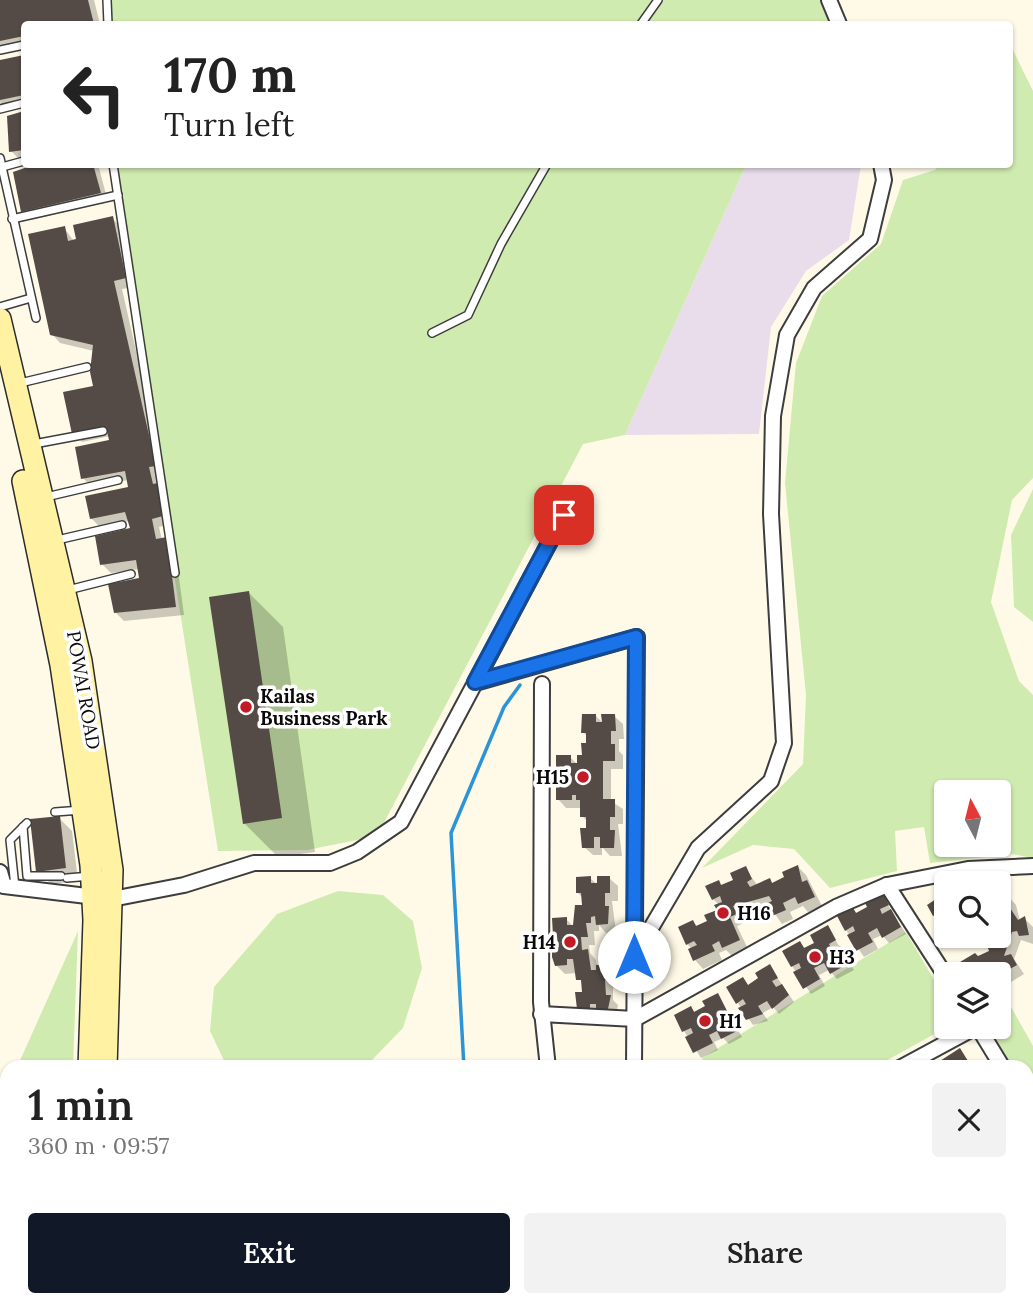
<!DOCTYPE html>
<meta charset="utf-8">
<style>
body{margin:0;font-family:Lora,serif;background:#f2f2f2;color:#222;height:100vh;display:flex;flex-direction:column;font-size:26px;white-space:nowrap}
*{box-sizing:border-box;margin:0}
p{font-size:23px;color:#767676}
.icon{flex:none;width:38px;height:38px;fill:none;stroke:currentColor;stroke-width:2;stroke-linecap:round;stroke-linejoin:round}
.map{position:relative;flex:1;overflow:hidden}
.side{position:absolute;left:0px;top:1060px;width:1034px;height:247px;display:flex;flex-direction:column;background:#fff;border-radius:21px 21px 0 0;box-shadow:0 2px 5px #0004}
.side>*{flex:none}
.guide{position:absolute;left:21px;top:21px;width:992px;height:147px;border-radius:7px;box-shadow:0 2px 5px #0004;background:#fff;color:#222;overflow:hidden}
.needle{width:46px;rotate:353deg}
.controls{position:absolute;left:934px;top:780px;display:grid;gap:14px}
.controls a{display:grid;place-items:center;width:77px;height:77px;border-radius:7px;background:#fff;box-shadow:0 2px 5px #0004;font-size:35px}
.pin{position:absolute;display:grid;place-items:center;width:60px;height:60px;color:#fff;margin:-30px;border-radius:14px;box-shadow:0 4px 10px #0006}
.me{position:absolute;width:77px;margin:-38px;rotate:0deg;stroke-linejoin:round;filter:drop-shadow(0 0 5px #0008)}
.turn{display:flex;align-items:center;gap:24px;height:147px;padding:0 28px;font-size:32px}
.turn .icon{width:91px;height:91px;stroke-width:2.5}
.turn b{display:block;font-size:49px;line-height:60px}
.round{display:grid;place-items:center;flex:none;width:74px;height:74px;border-radius:7px;background:#f2f2f2}
.headline{display:flex;align-items:center;justify-content:space-between;height:119px;padding:0 28px}
h1{font-size:42px;font-weight:600;line-height:52px}
.button{display:flex;gap:14px;margin-top:auto;padding:14px 28px}
.button a{flex:1;height:80px;border-radius:7px;background:#111827;color:#fff;font-size:28px;font-weight:600;line-height:80px;text-align:center}
.button a+a{background:#f2f2f2;color:#222}
.map>svg:first-child{display:block}
</style>
<div class="map">
<svg width="1033" height="1306" viewBox="0 0 1033 1306">
<rect width="100%" height="100%" fill="#fffae8"/>
<path fill="#e9ddeb" d="M746,165H861L849,240L806,271L771,327L759,434L625,435Z"/>
<path fill="#f6f1c6" d="M144,1300H466L467,1306H143Z"/>
<g fill="#d0ebb0" fill-rule="evenodd">
<path d="M104,0H820L829,24H104Z"/>
<path d="M1010,44L1033,91V478L1012,500L991,602L1019,681L1033,695V858L1012,854L930,863L924,827L895,831L897,871L830,888L794,849L753,845L702,868L803,764L806,695L785,483L796,363L822,296L881,244L903,180L935,170L939,165L1010,164ZM947,793H999V845H947Z"/>
<path d="M109,165H746L625,435L583,444L377,836L307,850L218,851Z"/>
<path d="M1033,489V622L1014,607L1011,535Z"/>
<path d="M338,891L383,895L413,921L422,968L403,1028L371,1061L360,1067H227L210,1031L214,987L277,914Z"/>
<path d="M78,931L73,1067H17L18,1065Z"/>
<path d="M906,932L947,1002V1027L875,1067H706L702,1058Z"/>
<path d="M1001,989L1033,1046V1306H1023V1300H1027V1068L1008,1067L985,1027H999Z"/>
<path d="M7,1089V1300H64V1306H0V1105Z"/>
</g>
<path fill="#e2f2c2" d="M866,1300H946L930,1306H867Z"/>
<g fill="#0003">
<path d="M94,0L100,24H24V46L0,50V1Z"/>
<path d="M24,56V105L7,109L0,102V62Z"/>
<path d="M24,113V159H19L11,151L8,118Z"/>
<path d="M42,164H98L108,202L31,220L22,211Z"/>
<path d="M112,218L121,227L134,287L122,289L164,474L156,475L171,524L159,527L162,540L175,548L184,615L124,621L115,612L141,579L139,569L111,573L102,564L132,529L130,521L100,527L91,518L130,489L128,480L92,487L83,478L111,442L110,436L82,442L73,433L95,387L94,351L60,343L52,334L64,228L74,241Z"/>
<path d="M249,593L283,627L315,852L278,857L244,823Z"/>
<path d="M595,715L603,723L614,716L623,724L624,739H619V751L623,755V769H611V801L623,809V824H618L622,856H610L602,847V855H593L584,847L588,822L582,816V808H566L558,799L565,785V779L558,771L570,757L579,766L588,745V737L583,732Z"/>
<path d="M59,818L72,831L78,881L51,884L38,871Z"/>
<path d="M798,867L806,875L822,906L808,912L803,906L790,912L793,919L782,924L770,907L757,912L753,908L741,915L744,923L737,926L748,949L732,956L726,950L719,953L722,960L703,969L695,960L692,949L687,944L693,922L698,927L709,922L719,911V905L713,899L718,882L723,886L735,881L745,868L758,886L769,880L773,884L786,878Z"/>
<path d="M590,878L599,886L609,878L618,886V901H612L616,932L606,933L599,925V931H594L595,945H589L590,953L596,960L597,966H609L618,974L620,988H613V1000L618,1005L616,1017H588L579,1009L583,985L577,973L565,974L556,965L559,940L555,936L566,919L575,928L584,906L583,898L578,893Z"/>
<path d="M880,892L906,934L889,943L882,935L873,939L878,949L864,957L846,930L851,908L858,914L869,908Z"/>
<path d="M1008,896L1016,905L1020,921L1024,918L1033,927V944L1021,940L1014,959L1024,974L1011,982L1008,978L999,983V975H971L968,972L978,959L992,951L999,936Z"/>
<path d="M939,899L945,905L947,935L929,905Z"/>
<path d="M828,928L854,970L837,979L829,970L819,975L825,986L811,994L792,966L800,943L806,949L816,943Z"/>
<path d="M948,936H968L955,944Z"/>
<path d="M770,967L794,1002L779,1014L773,1007L763,1013L768,1021L753,1025L737,1002L742,979L749,986L761,979Z"/>
<path d="M718,995L742,1037L729,1044L723,1038L714,1042L718,1050L701,1058L684,1031L691,1008L696,1013L707,1007Z"/>
<path d="M960,1051L973,1068H932Z"/>
<path d="M608,1300H639L640,1306H609Z"/>
<path d="M973,1300H997L998,1306H973Z"/>
</g>
<g fill="none" stroke-linecap="round" stroke-linejoin="round">
<g stroke="#2b94d6" stroke-width="3.5">
<path d="M464,1068L451,833L504,707L520,685"/>
<path d="M481,1300L482,1306"/>
</g>
</g>
<g fill="#544b46">
<path d="M0,0H88L94,24H24V36L0,41Z"/>
<path d="M24,55V95L0,100V60Z"/>
<path d="M24,111V150L9,152L7,116Z"/>
<path d="M36,164H93L101,193L21,212L13,172Z"/>
<path d="M113,216L126,278L114,281L156,466L149,467L153,484L158,483L163,516L152,519L156,539L167,537L176,607L114,613L108,584L139,578L136,560L100,565L95,536L130,528L125,512L90,519L85,496L128,487L125,471L81,479L75,447L109,440L106,427L72,434L63,392L93,386L90,372L93,345L50,335L28,234L65,226L68,241L76,239L73,225Z"/>
<path d="M249,591L282,818L243,824L209,597Z"/>
<path d="M582,714H596V722H602L601,714H615L616,731H611V744H615V761H603V799H615V817H610V830H615L614,848H600V837H594V848H582L580,828H586V817H580V800H576V795H572V800H556V783H564V772H556V755H571V763H577V755H582L581,743H586V733H581Z"/>
<path d="M60,816L66,868L36,872L30,819Z"/>
<path d="M798,865L802,882L807,880L815,897L798,904L795,897L783,903L786,910L772,916L766,904L772,901L769,896L733,906L737,914L730,917L740,940L722,948L719,941L712,945L715,951L693,961L688,949L697,945L694,941L686,945L678,927L693,920L696,926L707,921L704,915L717,910L714,905L722,902L720,896L712,900L705,886L719,880L721,885L733,880L730,873L746,866L752,879L747,882L750,887L770,878L772,883L784,877L782,872Z"/>
<path d="M591,876V883H597V876H610V893H605V906H609L608,924L596,925L595,916L591,917V923H586L588,937H581L582,950L588,949L591,970H596V965L610,964L612,980H605L606,995H611L608,1009L596,1010V1004H590V1009H577L575,992H582L581,980H576L573,959H567V965L555,966L552,957V947H558L557,936H553L552,918L567,917V925H573L575,905H582L581,893H576V877Z"/>
<path d="M881,890L889,905L880,909L882,914L891,909L901,927L882,938L877,928L868,933L873,942L856,951L847,935L855,931L853,926L845,931L836,914L852,906L856,913L867,907L863,899Z"/>
<path d="M1008,895L1010,908L1018,920L1025,916L1029,935L1019,936L1017,931L1012,932L1004,956L1011,954L1017,965L1001,974L999,970L991,975H976L972,969L967,973L960,962L975,953L978,956L989,951L986,942L999,936V896Z"/>
<path d="M939,897L943,904L947,902V939L937,923L943,919L939,913L933,916L927,905Z"/>
<path d="M828,925L836,940L829,944L832,950L840,946L849,963L830,974L824,963L814,968L820,979L803,989L793,972L801,968L799,963L791,967L782,951L800,941L804,948L814,943L810,935Z"/>
<path d="M770,964L778,978L772,981L776,987L782,984L789,995L772,1009L767,1001L758,1006L763,1014L746,1020L738,1008L746,1004L743,999L736,1004L726,987L743,977L748,985L758,978L755,973Z"/>
<path d="M718,993L737,1031L721,1039L717,1031L709,1035L713,1043L693,1053L685,1037L693,1033L691,1028L682,1032L674,1015L691,1006L694,1012L705,1006L702,1001Z"/>
<path d="M960,1048L971,1066L929,1068Z"/>
<path d="M606,1300H634L635,1306H607Z"/>
<path d="M837,1300H857L859,1306H838Z"/>
<path d="M971,1300H992L993,1306H972Z"/>
</g>
<g fill="none" stroke-linecap="round" stroke-linejoin="round">
<g stroke="#3d3d3d" stroke-width="10">
<g id="lane">
<path d="M107,0L108,24"/>
<path d="M641,24L658,0"/>
<path d="M0,50L24,45"/>
<path d="M0,109L24,103"/>
<path d="M0,158L36,318"/>
<path d="M113,164L175,573"/>
<path d="M2,167L24,161"/>
<path d="M12,219L118,195"/>
<path d="M0,307L31,298"/>
<path d="M432,333L468,315L501,244L547,164"/>
<path d="M16,384L87,367"/>
<path d="M34,444L103,431"/>
<path d="M46,497L118,480"/>
<path d="M57,540L122,525"/>
<path d="M68,590L131,574"/>
<path d="M55,812L82,810"/>
<path d="M23,827L27,876H61"/>
<path d="M67,878L91,876"/>
<path d="M15,887L10,840L27,823"/>
<path d="M295,1306L297,1300"/>
</g>
</g>
<g stroke="#3d3d3d" stroke-width="18">
<g id="street">
<path d="M829,0L839,24"/>
<path d="M475,683L564,515"/>
<path d="M542,684L541,1002L548,1068"/>
<path d="M0,872L4,886L112,899L184,885L254,863H330L357,852L401,822L475,683L637,637L634,1068"/>
<path d="M887,885L947,978"/>
<path d="M634,957L698,848L771,781L784,743L771,514L773,416L787,335L814,288L870,239L884,180L881,164"/>
<path d="M541,1014L635,1019L836,907L887,885L968,869L1033,866"/>
<path d="M978,1027L1003,1068"/>
<path d="M900,1068L976,1027"/>
<path d="M1027,1128V1140"/>
<path d="M680,1300L682,1306"/>
<path d="M813,1300L814,1306"/>
<path d="M1019,1300L1020,1306"/>
<path d="M578,1306V1300"/>
</g>
</g>
<g stroke="#2c2c2c" stroke-width="24">
<g id="secondary">
<path d="M0,319L81,661L112,870L106,1068"/>
<path d="M23,481L61,665L91,865L94,920L89,1068"/>
<path d="M82,1306V1300"/>
<path d="M99,1306V1300"/>
</g>
</g>
<g stroke="#2c2c2c" stroke-width="2.5" stroke-dasharray="7 3.5" stroke-linecap="butt">
<path d="M885,1300L886,1306"/>
<path d="M913,1306L921,1300"/>
</g>
<use href="#lane" stroke="#fff" stroke-width="7"/>
<use href="#street" stroke="#fff" stroke-width="14"/>
<use href="#secondary" stroke="#fff3a3" stroke-width="21"/>
</g>
<g fill="none" stroke-linecap="round" stroke-linejoin="round">
<g stroke="#114b97" stroke-width="18">
<path id="route" d="M564,515L475,682L636,637L634,957"/>
</g>
<use href="#route" stroke="#1a73e8" stroke-width="12"/>
</g>
<g fill="#c21b26" stroke="#fff" stroke-width="2.5">
<circle cx="246" cy="707" r="7"/>
<circle cx="583" cy="777" r="7"/>
<circle cx="723" cy="913" r="7"/>
<circle cx="570" cy="942" r="7"/>
<circle cx="815" cy="957" r="7"/>
<circle cx="705" cy="1021" r="7"/>
</g>
<g text-anchor="middle" stroke-width="7" stroke-linejoin="round" paint-order="stroke">
<g font-size="19" fill="#0a0a0a" stroke="#fff">
<text transform="translate(84 690) rotate(80)" y="7">POWAI ROAD</text>
</g>
<g font-size="19" font-weight="bold" fill="#0a0a0a" stroke="#fff" text-anchor="start">
<text x="260" y="703">Kailas<tspan x="260" dy="22">Business Park</tspan></text>
<text x="569" y="784" text-anchor="end">H15</text>
<text x="737" y="920">H16</text>
<text x="556" y="949" text-anchor="end">H14</text>
<text x="829" y="964">H3</text>
<text x="719" y="1028">H1</text>
</g>
</g>
</svg>
<div class="controls">
<a><svg class="needle" viewBox="-14 -14 28 28"><path d="M0-13l5 13h-10z" fill="#e53935"/><path d="M0 13l5-13h-10z" fill="#767676"/></svg></a>
<a><svg class="icon" aria-label="search" viewBox="0 0 24 24"><circle cx="10" cy="10" r="6"/><path d="M15 15l6 6"/></svg></a>
<a><svg class="icon" aria-label="layers" viewBox="0 0 24 24"><path d="M12 4l9 5-9 5-9-5zM3 14l9 5 9-5"/></svg></a>
</div>
<div class="pin" style="left:564px;top:515px;background:#d93025"><svg class="icon" aria-label="arrive" viewBox="0 0 24 24"><path d="M6 21V4h12l-3 4 3 4H6"/></svg></div>
<svg class="me" style="left:634px;top:957px" viewBox="-20 -20 40 40"><circle r="19" fill="#fff"/><path d="M0-13L10 11 0 6-10 11z" fill="#1a73e8"/></svg>
<div class="guide">
<div class="turn"><svg class="icon" aria-label="left" viewBox="0 0 24 24"><path d="M17 20v-9H6M10 6l-5 5 5 5"/></svg><div><b>170 m</b>Turn left</div></div>
</div>
<section class="side">
<div class="headline"><div><h1>1 min</h1><p>360 m · 09:57</p></div><a class="round"><svg class="icon" aria-label="close" viewBox="0 0 24 24"><path d="M6 6l12 12M18 6L6 18"/></svg></a></div>
<div class="button"><a>Exit</a><a>Share</a></div>
</section>
</div>
